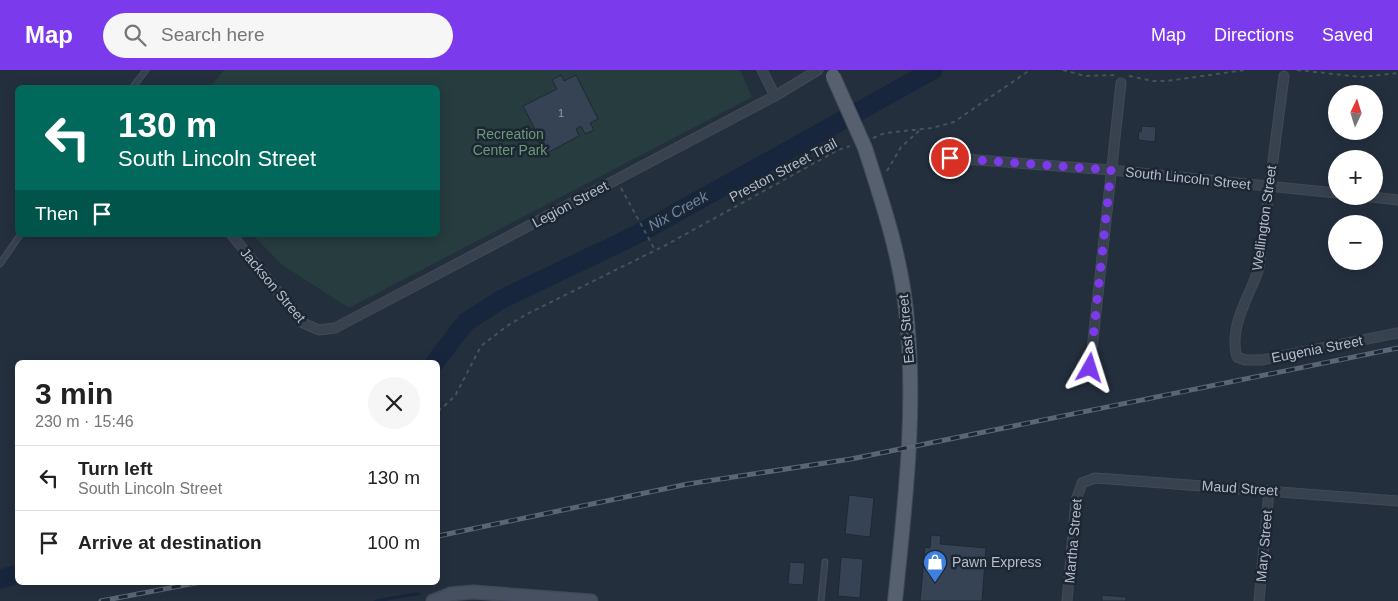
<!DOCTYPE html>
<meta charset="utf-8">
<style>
body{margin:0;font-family:Arial,sans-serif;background:#f6f6f6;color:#222;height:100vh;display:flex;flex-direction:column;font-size:19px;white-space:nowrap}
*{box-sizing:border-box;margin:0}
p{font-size:16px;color:#767676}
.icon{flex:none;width:28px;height:28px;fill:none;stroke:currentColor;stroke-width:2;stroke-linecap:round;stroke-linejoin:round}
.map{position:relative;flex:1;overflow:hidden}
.sheet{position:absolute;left:15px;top:290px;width:425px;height:225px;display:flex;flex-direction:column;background:#fff;border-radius:8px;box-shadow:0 2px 12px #0003}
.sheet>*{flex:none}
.banner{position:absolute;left:15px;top:15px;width:425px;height:152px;border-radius:8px;box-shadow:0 2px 12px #0003;background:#00695c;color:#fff;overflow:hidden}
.needle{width:32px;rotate:4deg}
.buttons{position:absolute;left:1328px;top:15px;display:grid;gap:10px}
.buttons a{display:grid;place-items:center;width:55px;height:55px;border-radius:50%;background:#fff;box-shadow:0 2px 12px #0003;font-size:25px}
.pin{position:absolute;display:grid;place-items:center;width:42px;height:42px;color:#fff;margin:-21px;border:2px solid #fff;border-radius:50%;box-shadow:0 1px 5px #0007}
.me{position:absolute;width:55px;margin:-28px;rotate:6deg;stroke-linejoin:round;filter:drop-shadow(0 0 4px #0008)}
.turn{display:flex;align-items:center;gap:18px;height:105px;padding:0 20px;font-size:22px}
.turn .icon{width:65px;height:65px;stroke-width:2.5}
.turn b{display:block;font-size:35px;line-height:42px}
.then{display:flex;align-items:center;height:48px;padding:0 20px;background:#0003;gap:10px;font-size:19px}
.round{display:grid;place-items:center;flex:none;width:52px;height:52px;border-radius:26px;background:#f6f6f6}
.head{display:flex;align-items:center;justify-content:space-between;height:85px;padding:0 20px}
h1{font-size:30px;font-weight:600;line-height:38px}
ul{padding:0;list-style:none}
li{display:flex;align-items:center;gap:15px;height:65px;padding:0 20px;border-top:1px solid #e0e0e0}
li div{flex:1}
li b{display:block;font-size:19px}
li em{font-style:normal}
header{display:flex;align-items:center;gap:30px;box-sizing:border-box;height:70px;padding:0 25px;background:#7c3aed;color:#fff}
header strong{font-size:24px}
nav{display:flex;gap:28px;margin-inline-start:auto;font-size:18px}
.search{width:350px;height:45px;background:#f6f6f6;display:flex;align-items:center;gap:12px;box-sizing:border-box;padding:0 18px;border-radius:28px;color:#767676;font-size:19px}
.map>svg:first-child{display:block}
</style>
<header>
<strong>Map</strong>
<div class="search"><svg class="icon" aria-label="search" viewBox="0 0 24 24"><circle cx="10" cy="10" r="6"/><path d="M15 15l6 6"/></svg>Search here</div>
<nav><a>Map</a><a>Directions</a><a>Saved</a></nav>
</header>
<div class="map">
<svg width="1398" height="531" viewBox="0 0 1398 531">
<rect width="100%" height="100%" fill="#242f3e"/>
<path fill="#263c3f" d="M224,0H740L752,27L349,238L281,194L253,165H438V18H209Z"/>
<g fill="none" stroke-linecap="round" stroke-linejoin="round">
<path stroke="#17263c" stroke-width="3" d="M376,531L415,524H419"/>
<g stroke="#17263c" stroke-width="19">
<path d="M435,292L466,252L502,229L636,165L933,0"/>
<path d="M0,509L18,504"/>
</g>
</g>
<g fill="#364354" stroke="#1f2835">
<path d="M561,5L564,11L576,5L598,49L590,53L594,60L585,64L581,56L576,59L579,66L547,83L523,36L557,19L552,10Z"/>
<path d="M1142,56L1156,57L1155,72L1138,70L1139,61L1141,62Z"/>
<path d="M849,425L874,428L870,467L845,464Z"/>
<path d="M931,465L941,466L940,474L986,478L982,531H920L925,477L930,478Z"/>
<path d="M841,487L863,489L860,528L838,526Z"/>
<path d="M790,492L805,493L803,515L788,514Z"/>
<path d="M1102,525L1126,527V531H1102Z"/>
</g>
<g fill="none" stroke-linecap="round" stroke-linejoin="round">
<g stroke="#414a57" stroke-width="7">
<g id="lane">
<path d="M132,18L146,0"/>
<path d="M0,194L20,165"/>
<path d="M821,531L825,492"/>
</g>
</g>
<g stroke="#414a57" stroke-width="11">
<g id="street">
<path d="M762,0L775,26"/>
<path d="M1284,6L1259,198C1250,226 1228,256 1237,287L1245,290H1262L1398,263"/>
<path d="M950,88L1111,100L1336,123"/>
<path d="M1363,126L1398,130"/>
<path d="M232,165L303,253L319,260L335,258L775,26L818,0"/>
<path d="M1090,298L1121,13"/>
<path d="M1067,531L1076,430L1082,413L1095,408L1110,409L1398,431"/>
<path d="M1259,531L1269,421"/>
</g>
</g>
<g stroke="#414a57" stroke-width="15">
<path id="secondary" d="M433,531L451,524L473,522L591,531"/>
</g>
<g stroke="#414a57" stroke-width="16">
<path id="primary" d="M865,78C882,131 900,184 906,240C917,337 905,434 895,531"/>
</g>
<g stroke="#3f5557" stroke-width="2" stroke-dasharray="4 4" stroke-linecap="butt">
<path d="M1063,0L1085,6L1117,5"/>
<path d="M1297,0L1361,7L1398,3"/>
<path d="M1129,6L1153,11H1167L1245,0"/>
<path d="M873,68L885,63L932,58L954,52L1030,0"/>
<path d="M887,101L901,77L920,60"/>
<path d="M621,118L655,180"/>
<path d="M438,341L442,338L455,326L481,276L507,256L527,244L666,175L838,80L850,76"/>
</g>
<use href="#lane" stroke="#38414e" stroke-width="4.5"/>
<use href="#street" stroke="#38414e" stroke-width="9"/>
<use href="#secondary" stroke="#465061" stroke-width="12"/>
<use href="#primary" stroke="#56606e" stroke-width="14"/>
<g stroke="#5a6575" stroke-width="5">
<g id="rail">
<path d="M438,466L688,414L851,389L1398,278"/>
<path d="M101,531L201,512"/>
</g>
</g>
<use href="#rail" stroke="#1d2633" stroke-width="3" stroke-dasharray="9" stroke-linecap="butt"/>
<g stroke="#414a57" stroke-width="16" stroke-linecap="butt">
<path id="primary-bridge" d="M833,6L865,78"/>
</g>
<use href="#primary-bridge" stroke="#56606e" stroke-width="14"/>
</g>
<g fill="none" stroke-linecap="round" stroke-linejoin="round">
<path stroke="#7c3aed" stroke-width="9" stroke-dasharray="0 16.2" d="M950,88L1111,100L1090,298"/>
</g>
<defs>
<g id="shop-pin" transform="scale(1.25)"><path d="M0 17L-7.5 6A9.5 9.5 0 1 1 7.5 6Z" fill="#3f7fe0" stroke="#1d2633"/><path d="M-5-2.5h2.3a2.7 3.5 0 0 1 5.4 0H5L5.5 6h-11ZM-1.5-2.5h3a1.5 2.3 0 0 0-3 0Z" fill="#fff"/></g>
</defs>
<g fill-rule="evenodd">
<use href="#shop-pin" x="935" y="492"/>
</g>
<g text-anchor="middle" stroke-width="5" stroke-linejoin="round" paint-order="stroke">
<g font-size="11" fill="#929caa">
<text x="561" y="47">1</text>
</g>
<g font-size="14" fill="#6b9a76" stroke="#1d2633">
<text x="510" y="69">Recreation<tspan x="510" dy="16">Center Park</tspan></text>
</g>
<g font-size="14" fill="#b4bcc9" stroke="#1d2633">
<text transform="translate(783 100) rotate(-28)" y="5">Preston Street Trail</text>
<text transform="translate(1188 108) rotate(6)" y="5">South Lincoln Street</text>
<text transform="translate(570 134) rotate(-28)" y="5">Legion Street</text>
<text transform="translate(1264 148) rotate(-82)" y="5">Wellington Street</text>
<text transform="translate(273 215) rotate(50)" y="5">Jackson Street</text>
<text transform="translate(906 259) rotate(-95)" y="5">East Street</text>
<text transform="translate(1317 279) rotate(-11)" y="5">Eugenia Street</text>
<text transform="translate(1240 418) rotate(4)" y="5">Maud Street</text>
<text transform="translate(1073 471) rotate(-85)" y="5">Martha Street</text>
<text transform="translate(1264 476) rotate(-85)" y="5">Mary Street</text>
</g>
<g font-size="14" fill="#b4bcc9" stroke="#1d2633" text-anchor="start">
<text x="952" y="497">Pawn Express</text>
</g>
<g font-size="15" font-style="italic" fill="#6d86a8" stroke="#1d2633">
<text transform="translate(678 141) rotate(-29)" y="5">Nix Creek</text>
</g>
</g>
</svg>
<div class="buttons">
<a><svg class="needle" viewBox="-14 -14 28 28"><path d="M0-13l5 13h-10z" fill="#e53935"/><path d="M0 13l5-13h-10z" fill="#767676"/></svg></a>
<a>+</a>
<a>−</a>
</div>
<div class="pin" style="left:950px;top:88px;background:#d93025"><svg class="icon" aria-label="arrive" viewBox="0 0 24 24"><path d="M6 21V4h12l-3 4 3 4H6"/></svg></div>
<svg class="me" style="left:1090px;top:298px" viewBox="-20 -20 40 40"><path d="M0-17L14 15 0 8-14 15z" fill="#7c3aed" stroke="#fff" stroke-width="4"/></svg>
<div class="banner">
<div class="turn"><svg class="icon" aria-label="left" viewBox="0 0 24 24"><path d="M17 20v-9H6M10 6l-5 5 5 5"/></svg><div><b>130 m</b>South Lincoln Street</div></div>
<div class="then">Then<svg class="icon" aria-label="arrive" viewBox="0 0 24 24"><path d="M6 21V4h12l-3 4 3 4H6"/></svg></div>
</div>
<section class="sheet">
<div class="head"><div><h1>3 min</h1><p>230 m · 15:46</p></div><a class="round"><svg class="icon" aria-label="close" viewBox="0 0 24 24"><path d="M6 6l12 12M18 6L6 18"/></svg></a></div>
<ul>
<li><svg class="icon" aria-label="left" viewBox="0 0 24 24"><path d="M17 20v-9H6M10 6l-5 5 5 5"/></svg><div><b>Turn left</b><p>South Lincoln Street</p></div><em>130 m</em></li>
<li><svg class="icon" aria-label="arrive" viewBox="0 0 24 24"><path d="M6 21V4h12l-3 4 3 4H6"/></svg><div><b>Arrive at destination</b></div><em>100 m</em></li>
</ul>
</section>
</div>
